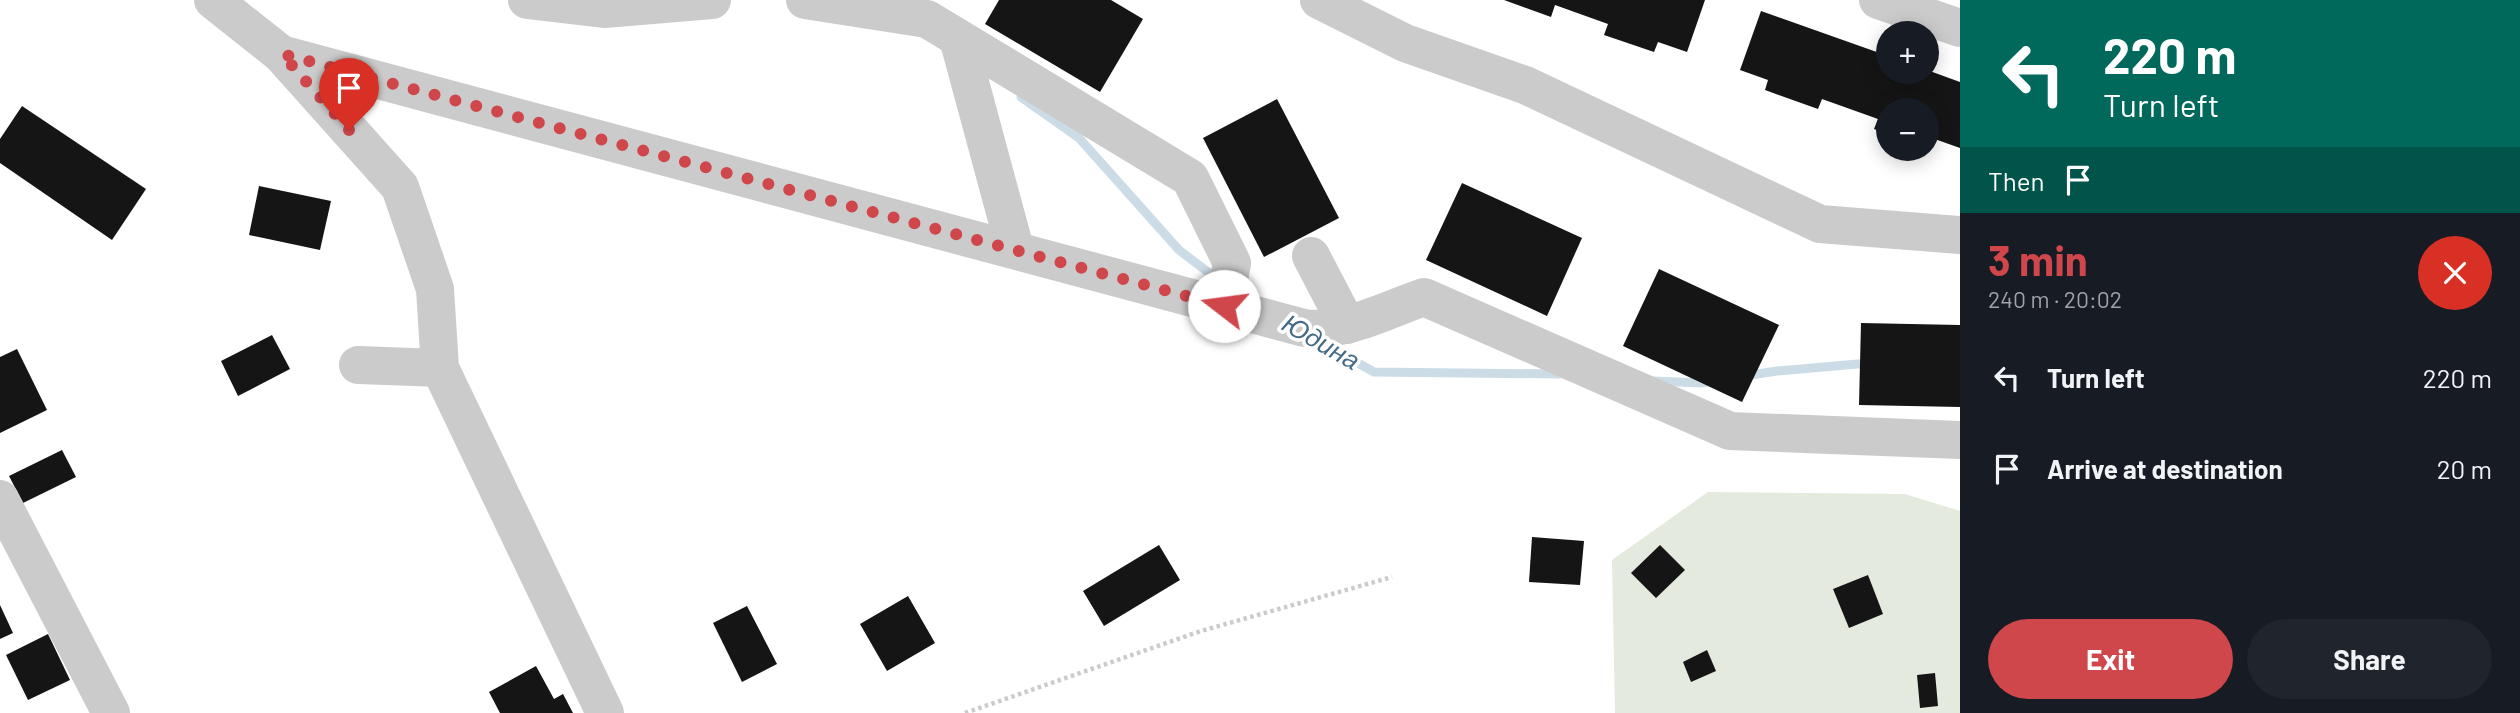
<!DOCTYPE html>
<meta charset="utf-8">
<style>
body{margin:0;font-family:Barlow,sans-serif;background:#20242c;color:#f1f3f6;height:100vh;display:flex;flex-direction:column;font-size:26px;white-space:nowrap}
*{box-sizing:border-box;margin:0}
p{font-size:23px;color:#9ea1a6}
.icon{flex:none;width:38px;height:38px;fill:none;stroke:currentColor;stroke-width:2;stroke-linecap:round;stroke-linejoin:round}
.map{position:relative;flex:1;overflow:hidden}
.details{display:flex;flex-direction:column;background:#171b24;width:560px}
.details>*{flex:none}
.top-card{background:#00695c;color:#fff;overflow:hidden}
.controls{position:absolute;left:1876px;top:21px;display:grid;gap:14px}
.controls a{display:grid;place-items:center;width:63px;height:63px;border-radius:50%;background:#171b24;box-shadow:0 4px 18px #0003;font-size:35px}
.pin{position:absolute;display:grid;place-items:center;width:60px;height:60px;color:#fff;margin:-72px -30px;border-radius:50% 50% 50% 0;rotate:-45deg;box-shadow:0 0 7px #0007}
.pin .icon{rotate:45deg}
.me{position:absolute;width:77px;margin:-38px;rotate:285deg;stroke-linejoin:round;filter:drop-shadow(0 0 5px #0008)}
.turn{display:flex;align-items:center;gap:24px;height:147px;padding:0 28px;font-size:32px}
.turn .icon{width:91px;height:91px;stroke-width:2.5}
.turn b{display:block;font-size:49px;line-height:60px}
.then{display:flex;align-items:center;height:66px;padding:0 28px;background:#0003;gap:14px;font-size:26px}
.round{display:grid;place-items:center;flex:none;width:74px;height:74px;border-radius:37px;background:#20242c}
.summary{display:flex;align-items:center;justify-content:space-between;height:119px;padding:0 28px}
h1{font-size:42px;font-weight:700;line-height:52px;color:#cf464b}
.button{display:flex;gap:14px;margin-top:auto;padding:14px 28px}
.button a{flex:1;height:80px;border-radius:42px;background:#cf464b;color:#fff;font-size:28px;font-weight:700;line-height:80px;text-align:center}
.button a+a{background:#20242c;color:#f1f3f6}
ul{padding:0;list-style:none}
li{display:flex;align-items:center;gap:21px;height:91px;padding:0 28px}
li div{flex:1}
li b{display:block;font-size:26px}
li em{font-style:normal}
main{display:flex;flex:1;min-height:0}
.map>svg:first-child{display:block}
</style>
<main>
<div class="map">
<svg width="1960" height="713" viewBox="0 0 1960 713">
<rect width="100%" height="100%" fill="#fff"/>
<path fill="#e4eade" d="M1708,492L1905,494L1960,511V713H1615L1612,560Z"/>
<g fill="none" stroke-linecap="round" stroke-linejoin="round">
<g stroke="#ccdce7" stroke-width="9">
<path d="M1021,97L1079,138L1179,250L1217,279"/>
<path d="M1322,343L1374,372L1559,374"/>
<path d="M1744,376L1777,371L1869,363"/>
<path d="M1653,381L1701,383L1713,381"/>
</g>
</g>
<g fill="#151515">
<path d="M999,0H1111L1143,19L1100,92L985,24Z"/>
<path d="M1504,0H1705L1687,52L1658,42L1654,52L1604,35L1608,24L1555,5L1551,17Z"/>
<path d="M1761,11L1888,56V72L1927,70L1960,82V148L1929,137L1927,144V110H1888V134L1874,129L1878,119L1822,99L1818,109L1765,90L1768,80L1740,70Z"/>
<path d="M1277,99L1339,218L1264,257L1203,138Z"/>
<path d="M22,106L146,189L112,240L0,163V139Z"/>
<path d="M1462,183L1582,238L1547,316L1426,260Z"/>
<path d="M259,186L331,201L320,250L249,235Z"/>
<path d="M1659,269L1779,325L1742,402L1623,346Z"/>
<path d="M1861,323L1960,325V407L1859,405Z"/>
<path d="M272,335L290,369L238,396L221,361Z"/>
<path d="M17,349L47,410L0,433V357Z"/>
<path d="M62,450L76,477L23,503L9,476Z"/>
<path d="M1532,537L1584,541L1580,585L1529,582Z"/>
<path d="M1159,545L1180,580L1104,626L1083,591Z"/>
<path d="M1660,545L1685,570L1656,598L1631,573Z"/>
<path d="M1868,575L1883,614L1849,628L1833,589Z"/>
<path d="M908,596L935,643L887,671L860,624Z"/>
<path d="M0,605L13,633L0,639Z"/>
<path d="M747,606L777,664L742,682L713,623Z"/>
<path d="M48,634L70,680L28,700L6,655Z"/>
<path d="M1707,650L1716,671L1691,682L1683,662Z"/>
<path d="M536,666L554,699L563,694L573,713H500L489,692Z"/>
<path d="M1935,673L1938,706L1920,708L1917,675Z"/>
</g>
<g fill="none" stroke-linecap="round" stroke-linejoin="round">
<path stroke="#cbcbcb" stroke-width="4.5" stroke-dasharray="3.5 3.5" stroke-linecap="butt" d="M965,713L1201,631L1392,577"/>
<g stroke="#cbcbcb" stroke-width="38">
<path d="M213,0L281,54L400,187L435,289L440,368L605,713"/>
<path d="M527,0L604,9L712,0"/>
<path d="M805,0L927,19L1190,178L1232,263L1224,306"/>
<path d="M1319,0L1405,43L1525,85L1820,224L1960,235"/>
<path d="M1878,0L1960,28"/>
<path d="M958,38L1015,249"/>
<path d="M281,54L1304,328C1345,333 1386,310 1424,297L1730,431L1960,440"/>
<path d="M1311,256L1347,325"/>
<path d="M358,365L440,368"/>
<path d="M0,499L111,713"/>
</g>
</g>
<g fill="none" stroke-linecap="round" stroke-linejoin="round">
<path stroke="#cf464b" stroke-width="12" stroke-dasharray="0 21.6" d="M349,130L282,54L1224,306"/>
</g>
<g text-anchor="middle" stroke-width="7" stroke-linejoin="round" paint-order="stroke">
<g font-size="26" font-style="italic" fill="#466b86" stroke="#fff">
<text transform="translate(1321 342) rotate(30)" y="9">Юдина</text>
</g>
</g>
</svg>
<div class="controls">
<a>+</a>
<a>−</a>
</div>
<div class="pin" style="left:349px;top:130px;background:#d93025"><svg class="icon" aria-label="arrive" viewBox="0 0 24 24"><path d="M6 21V4h12l-3 4 3 4H6"/></svg></div>
<svg class="me" style="left:1224px;top:306px" viewBox="-20 -20 40 40"><circle r="19" fill="#fff"/><path d="M0-13L10 11 0 6-10 11z" fill="#cf464b"/></svg>
</div>
<section class="details">
<div class="top-card">
<div class="turn"><svg class="icon" aria-label="left" viewBox="0 0 24 24"><path d="M17 20v-9H6M10 6l-5 5 5 5"/></svg><div><b>220 m</b>Turn left</div></div>
<div class="then">Then<svg class="icon" aria-label="arrive" viewBox="0 0 24 24"><path d="M6 21V4h12l-3 4 3 4H6"/></svg></div>
</div>
<div class="summary"><div><h1>3 min</h1><p>240 m · 20:02</p></div><a class="round" style="background:#d93025;color:#fff"><svg class="icon" aria-label="close" viewBox="0 0 24 24"><path d="M6 6l12 12M18 6L6 18"/></svg></a></div>
<ul>
<li><svg class="icon" aria-label="left" viewBox="0 0 24 24"><path d="M17 20v-9H6M10 6l-5 5 5 5"/></svg><div><b>Turn left</b></div><em>220 m</em></li>
<li><svg class="icon" aria-label="arrive" viewBox="0 0 24 24"><path d="M6 21V4h12l-3 4 3 4H6"/></svg><div><b>Arrive at destination</b></div><em>20 m</em></li>
</ul>
<div class="button"><a>Exit</a><a>Share</a></div>
</section>
</main>
